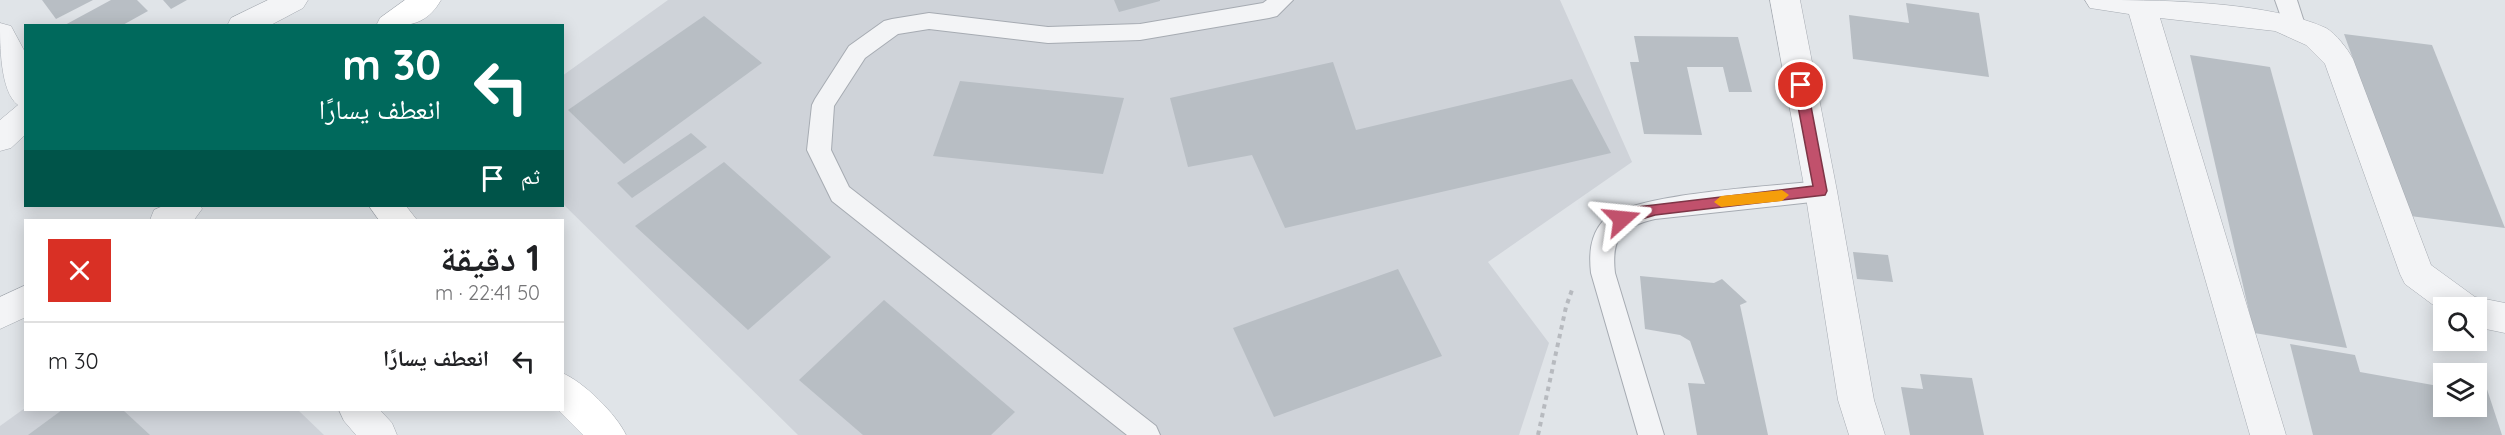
<!DOCTYPE html>
<html lang="ar">
<meta charset="utf-8">
<style>
body{margin:0;font-family:Quicksand,"Noto Naskh Arabic",sans-serif;background:#f6f6f6;color:#202124;direction:rtl;height:100vh;display:flex;flex-direction:column;font-size:22px;white-space:nowrap}
*{box-sizing:border-box;margin:0}
p{font-size:20px;color:#757577}
.icon{flex:none;width:33px;height:33px;fill:none;stroke:currentColor;stroke-width:2;stroke-linecap:round;stroke-linejoin:round}
.map{position:relative;flex:1;overflow:hidden;direction:ltr}
.sheet{position:absolute;left:24px;top:219px;width:540px;height:192px;display:flex;flex-direction:column;background:#fff;border-radius:0px;box-shadow:0 3px 15px #0003;direction:rtl}
.sheet>*{flex:none}
.banner{position:absolute;left:24px;top:24px;width:540px;height:183px;border-radius:0px;box-shadow:0 3px 15px #0003;direction:rtl;background:#00695c;color:#fff;overflow:hidden}
.controls{position:absolute;left:2433px;top:297px;display:grid;gap:12px}
.controls a{display:grid;place-items:center;width:54px;height:54px;border-radius:0px;background:#fff;box-shadow:0 3px 15px #0003;font-size:30px}
.pin{position:absolute;display:grid;place-items:center;width:51px;height:51px;color:#fff;margin:-26px;border:3px solid #fff;border-radius:50%;box-shadow:0 2px 6px #0007}
.me{position:absolute;width:66px;margin:-33px;rotate:72deg;stroke-linejoin:round;filter:drop-shadow(0 0 4px #0008)}
.turn{display:flex;align-items:center;gap:21px;height:126px;padding:0 24px;font-size:27px}
.turn .icon{width:78px;height:78px;stroke-width:2.5}
.turn b{display:block;font-size:42px;line-height:51px}
.then{display:flex;align-items:center;height:57px;padding:0 24px;background:#0003;gap:12px;font-size:22px}
.round{display:grid;place-items:center;flex:none;width:63px;height:63px;border-radius:0px;background:#f6f6f6}
.head{display:flex;align-items:center;justify-content:space-between;height:102px;padding:0 24px}
h1{font-size:36px;font-weight:800;line-height:45px}
ul{padding:0;list-style:none}
li{display:flex;align-items:center;gap:18px;height:78px;padding:0 24px;border-top:2px solid #e0e0e0}
li div{flex:1}
li b{display:block;font-size:22px}
li em{font-style:normal}
.map>svg:first-child{display:block}
</style>
<div class="map">
<svg width="2505" height="435" viewBox="0 0 2505 435">
<rect width="100%" height="100%" fill="#e0e4e8"/>
<g fill="#cfd3d9">
<path d="M668,0H1560L1632,162L1488,262L1549,343L1519,435H798L563,204L562,76Z"/>
<path d="M25,408L298,410L324,435H0V426Z"/>
</g>
<g fill="#b8bec4">
<path d="M42,0H93L56,19Z"/>
<path d="M111,0H137L148,11L121,26H63Z"/>
<path d="M163,0H187L171,9Z"/>
<path d="M1114,0H1160V1L1119,12Z"/>
<path d="M1906,3L1979,13L1989,77L1853,59L1849,15L1909,23Z"/>
<path d="M704,16L762,63L624,164L568,110Z"/>
<path d="M2344,34L2432,45L2505,228L2410,216Z"/>
<path d="M1634,36L1738,37L1752,92H1729L1723,67H1687L1702,135L1644,134L1630,62H1639Z"/>
<path d="M2190,55L2270,67L2347,348L2254,333Z"/>
<path d="M1333,62L1356,130L1572,79L1611,153L1285,228L1252,155L1188,167L1170,98Z"/>
<path d="M960,81L1124,98L1103,174L933,156Z"/>
<path d="M691,133L707,147L632,198L617,183Z"/>
<path d="M724,162L831,257L748,330L635,226Z"/>
<path d="M1853,252L1888,255L1893,282L1857,279Z"/>
<path d="M1398,269L1442,356L1274,417L1233,328Z"/>
<path d="M1640,276L1714,283L1722,279L1747,302L1740,305L1768,435H1697L1688,383L1705,384L1690,341L1680,335L1645,329Z"/>
<path d="M884,300L1015,412L991,435H863L799,380Z"/>
<path d="M2290,344L2355,355L2360,372L2444,387V406H2476V373L2482,374L2502,435H2313Z"/>
<path d="M2439,367L2470,372V374H2444L2443,380Z"/>
<path d="M1920,374L1972,378L1984,435H1910L1901,387L1923,389Z"/>
<path d="M62,410H123L150,435H28Z"/>
</g>
<g fill="none" stroke-linecap="round" stroke-linejoin="round">
<g stroke="#a6abb2" stroke-width="2">
<g id="lane">
<path d="M1267,0H1293L1277,16L1269,18L1140,40L1048,43L929,29L898,34L865,58L834,106L831,150L849,187L1156,426L1160,435H1127L832,201L807,150L812,105L815,99L849,46L884,21L892,19L929,13L1048,27L1140,24L1263,3Z"/>
<path d="M2275,0H2297L2306,28L2303,34L2295,36L2287,34Z"/>
<path d="M1821,181L1829,184L1833,191L1829,198L1821,201L1655,219C1621,227 1611,238 1615,273L1664,435H1638L1591,273C1589,254 1590,236 1603,221C1629,193 1777,186 1821,181Z"/>
</g>
</g>
<g stroke="#a6abb2" stroke-width="1">
<g id="street">
<path d="M268,0H308L303,8L269,26H227L231,18Z"/>
<path d="M1770,0H1800L1837,191L1874,400L1885,435H1849L1838,400L1805,191Z"/>
<path d="M2085,0C2156,0 2264,0 2326,28C2336,34 2347,48 2353,59L2431,265L2475,297L2505,303V333L2476,327V308H2444V313L2405,284L2400,274L2325,64L2306,45L2275,31L2160,18L2286,435H2250L2129,14L2090,8Z"/>
<path d="M0,23L11,26L26,54V134L11,148L0,151V120L18,105C0,92 0,44 0,23Z"/>
<path d="M163,206H201L202,209L194,220H150L154,210Z"/>
<path d="M26,285V317L0,329V297Z"/>
<path d="M339,410H380L392,423L397,435H356L344,421Z"/>
</g>
</g>
<g stroke="#a6abb2" stroke-width="1">
<g id="secondary">
<path d="M405,0H441C425,28 404,26 376,26L380,18Z"/>
<path d="M369,206H406L417,220H379Z"/>
<path d="M562,373C583,381 617,415 626,435H583L558,410H562Z"/>
</g>
</g>
<path stroke="#b7babf" stroke-width="4" stroke-dasharray="4.5 4.5" stroke-linecap="butt" d="M1538,435L1566,307L1573,287"/>
<use href="#lane" fill="#f3f4f6" fill-rule="evenodd"/>
<use href="#street" fill="#f3f4f6" fill-rule="evenodd"/>
<use href="#secondary" fill="#fff" fill-rule="evenodd"/>
</g>
<path fill="#c1516c" stroke="#7d3546" stroke-width="1.5" d="M1801,80L1807,85L1827,191L1825,195L1655,215L1622,225L1617,223L1615,219L1617,215L1637,207L1813,186L1794,85Z"/>
<path fill="#f59e0b" d="M1782,190L1789,195L1782,201L1721,207L1714,202L1721,196Z"/>
</svg>
<div class="controls">
<a><svg class="icon" aria-label="search" viewBox="0 0 24 24"><circle cx="10" cy="10" r="6"/><path d="M15 15l6 6"/></svg></a>
<a><svg class="icon" aria-label="layers" viewBox="0 0 24 24"><path d="M12 4l9 5-9 5-9-5zM3 14l9 5 9-5"/></svg></a>
</div>
<div class="pin" style="left:1801px;top:85px;background:#d93025"><svg class="icon" aria-label="arrive" viewBox="0 0 24 24"><path d="M6 21V4h12l-3 4 3 4H6"/></svg></div>
<svg class="me" style="left:1622px;top:219px" viewBox="-20 -20 40 40"><path d="M0-17L14 15 0 8-14 15z" fill="#c1516c" stroke="#fff" stroke-width="4"/></svg>
<div class="banner">
<div class="turn"><svg class="icon" aria-label="left" viewBox="0 0 24 24"><path d="M17 20v-9H6M10 6l-5 5 5 5"/></svg><div><b>30 m</b>انعطف يسارًا</div></div>
<div class="then">ثم<svg class="icon" aria-label="arrive" viewBox="0 0 24 24"><path d="M6 21V4h12l-3 4 3 4H6"/></svg></div>
</div>
<section class="sheet">
<div class="head"><div><h1>1 دقيقة</h1><p>50 m · 22:41</p></div><a class="round" style="background:#d93025;color:#fff"><svg class="icon" aria-label="close" viewBox="0 0 24 24"><path d="M6 6l12 12M18 6L6 18"/></svg></a></div>
<ul>
<li><svg class="icon" aria-label="left" viewBox="0 0 24 24"><path d="M17 20v-9H6M10 6l-5 5 5 5"/></svg><div><b>انعطف يسارًا</b></div><em>30 m</em></li>
</ul>
</section>
</div>
